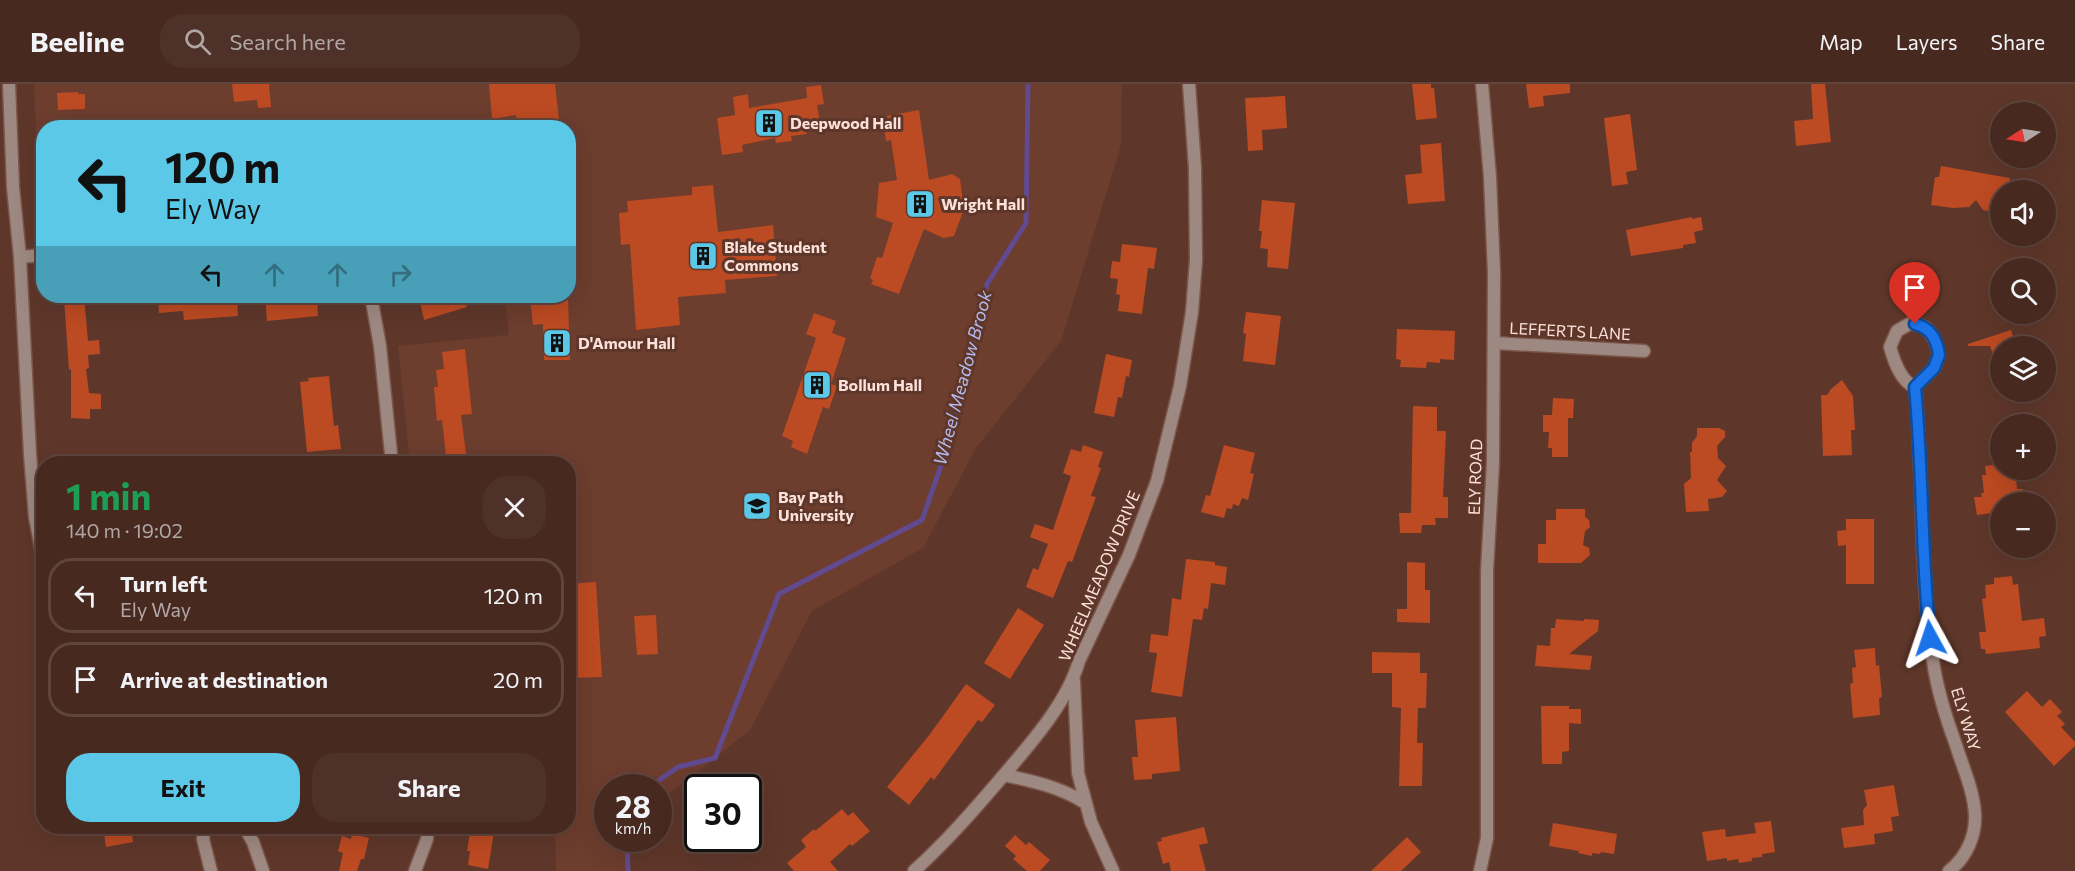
<!DOCTYPE html>
<meta charset="utf-8">
<style>
body{margin:0;font-family:Commissioner,sans-serif;background:#4e3129;color:#f1f3f6;height:100vh;display:flex;flex-direction:column;font-size:22px;white-space:nowrap}
*{box-sizing:border-box;margin:0}
p{font-size:20px;color:#b0a6a5}
.icon{flex:none;width:33px;height:33px;fill:none;stroke:currentColor;stroke-width:2;stroke-linecap:round;stroke-linejoin:round}
.map{position:relative;flex:1;overflow:hidden}
.drawer{position:absolute;left:36px;top:372px;width:540px;height:378px;display:flex;flex-direction:column;background:#472920;border-radius:24px;box-shadow:0 6px 24px #0002,0 0 0 2px #5f453e}
.drawer>*{flex:none}
.banner{position:absolute;left:36px;top:36px;width:540px;height:183px;border-radius:24px;box-shadow:0 6px 24px #0002,0 0 0 2px #5f453e;background:#5ac8e6;color:#111;overflow:hidden}
.needle{width:39px;rotate:258deg}
.controls{position:absolute;left:1990px;top:18px;display:grid;gap:12px}
.controls a{display:grid;place-items:center;width:66px;height:66px;border-radius:50%;background:#472920;box-shadow:0 6px 24px #0002,0 0 0 2px #5f453e;font-size:30px}
.speed{position:absolute;left:594px;top:690px;display:flex;gap:12px;font-size:30px;font-weight:700;text-align:center}
.speed>*{display:grid;place-content:center;width:78px;height:78px;border-radius:50%;background:#472920;box-shadow:0 6px 24px #0002,0 0 0 2px #5f453e;line-height:1}
.speed small{font-size:15px;font-weight:400}
.speed .limit{border:3px solid #111;border-radius:9px;background:#fff;color:#111}
.pin{position:absolute;display:grid;place-items:center;width:51px;height:51px;color:#fff;margin:-62px -26px;border-radius:50% 50% 50% 0;rotate:-45deg;box-shadow:0 0 6px #0007}
.pin .icon{rotate:45deg}
.me{position:absolute;width:66px;margin:-33px;rotate:355deg;stroke-linejoin:round;filter:drop-shadow(0 0 4px #0008)}
.turn{display:flex;align-items:center;gap:21px;height:126px;padding:0 30px;font-size:27px}
.turn .icon{width:78px;height:78px;stroke-width:2.5}
.turn b{display:block;font-size:42px;line-height:51px}
.lanes{display:flex;align-items:center;height:57px;padding:0 30px;background:#0003;justify-content:center;gap:30px;direction:ltr}
.lanes .off{opacity:.35}
.round{display:grid;place-items:center;flex:none;width:63px;height:63px;border-radius:24px;background:#4e3129}
.headline{display:flex;align-items:center;justify-content:space-between;height:102px;padding:0 30px}
h1{font-size:36px;font-weight:700;line-height:45px;color:#1e9e55}
.cta{display:flex;gap:12px;margin-top:auto;padding:12px 30px}
.cta a{flex:1;height:69px;border-radius:24px;background:#5ac8e6;color:#111;font-size:24px;font-weight:700;line-height:69px;text-align:center}
.cta a+a{background:#4e3129;color:#f1f3f6}
ul{padding:0;list-style:none}
li{display:flex;align-items:center;gap:18px;height:75px;margin:0 12px 9px;padding:0 18px;border:3px solid #5f453e;border-radius:24px}
li div{flex:1}
li b{display:block;font-size:22px}
li em{font-style:normal}
header{display:flex;align-items:center;gap:36px;box-sizing:border-box;height:84px;padding:0 30px;background:#472920;border-bottom:2px solid #5f453e}
header strong{font-size:28px}
nav{display:flex;gap:33px;margin-inline-start:auto;font-size:21px}
.search{width:420px;height:54px;background:#4e3129;display:flex;align-items:center;gap:15px;box-sizing:border-box;padding:0 21px;border-radius:24px;color:#b0a6a5;font-size:22px}
.map>svg:first-child{display:block}
</style>
<header>
<strong>Beeline</strong>
<div class="search"><svg class="icon" aria-label="search" viewBox="0 0 24 24"><circle cx="10" cy="10" r="6"/><path d="M15 15l6 6"/></svg>Search here</div>
<nav><a>Map</a><a>Layers</a><a>Share</a></nav>
</header>
<div class="map">
<svg width="2075" height="787" viewBox="0 0 2075 787">
<rect width="100%" height="100%" fill="#5f372a"/>
<path fill="#6d3d2e" d="M34,0H1122L1121,61L1061,257L976,364L923,464L812,527L750,646L659,718L658,704H608V754L634,755L625,787H556L555,743L568,742V380L410,379L398,262L509,251L505,212H568V44H44L43,98H38Z"/>
<g fill="none" stroke-linecap="round" stroke-linejoin="round">
<g stroke="#624a90" stroke-width="5">
<path d="M648,704L678,683L715,674L779,510L922,436L950,356L987,200L1026,139L1028,0"/>
<path d="M627,754L628,787"/>
</g>
</g>
<g fill="#bc4a22">
<path d="M232,0H269L271,23L258,24L257,16L234,18Z"/>
<path d="M489,0H555L560,44H517L516,31L492,35Z"/>
<path d="M1412,0H1431V4H1434L1437,34L1416,36Z"/>
<path d="M1526,0H1570V9L1543,12L1544,22L1529,24Z"/>
<path d="M1811,0H1825L1831,58L1796,62L1794,37L1813,35Z"/>
<path d="M821,1L824,20L817,21L821,44L805,46L807,50L791,52L792,57L776,59L775,54L742,61L743,68L722,71L717,34L735,31L733,13L748,10L749,24L807,14L806,3Z"/>
<path d="M78,8V10H85V25L58,26L57,9Z"/>
<path d="M1285,12L1287,44L1262,46L1263,66L1248,67L1245,14Z"/>
<path d="M919,26L929,96L952,90L960,95L964,125L954,152L943,154L924,145L899,210L871,200L873,196L870,194L877,173L882,174L893,139L876,133L879,99L897,96L891,56L886,57L883,38L888,37L887,32Z"/>
<path d="M1630,30L1637,86L1626,88L1628,100L1612,102L1604,34Z"/>
<path d="M1441,59L1445,117L1408,120L1405,91L1422,89L1420,61Z"/>
<path d="M1941,82L2010,94L2008,106H2001V124L1994,123L1989,127L1983,126L1976,116L1969,123L1953,124L1931,121L1935,93H1939Z"/>
<path d="M713,101L718,148L773,141L777,192L725,196L726,209L678,213L680,241L636,246L630,160L621,161L619,129L628,128L627,117L692,111V103Z"/>
<path d="M1262,116L1295,119L1288,185L1267,183L1268,165L1260,164L1262,147H1259Z"/>
<path d="M1692,133V135L1701,133L1703,146L1694,148L1696,159L1683,161V164L1631,172L1626,146Z"/>
<path d="M1122,160L1157,164L1154,185L1148,184L1142,230L1118,227L1120,211L1116,210L1118,195L1110,194L1112,177L1120,178Z"/>
<path d="M67,212H84L88,257L99,256L100,270L88,271L89,284L86,285L89,309L101,310V325H90V335L71,334V285L69,286L64,214H67Z"/>
<path d="M158,212H237L238,232L184,236L183,227L159,229Z"/>
<path d="M265,212H317L318,232L267,237Z"/>
<path d="M446,212H464L467,223L424,236L420,218Z"/>
<path d="M530,212H554V215L568,214L570,276H544L543,240L533,241Z"/>
<path d="M1246,228L1281,232L1275,281L1243,277L1246,250L1243,249Z"/>
<path d="M814,229L836,237L832,249L846,254L831,300L837,302L829,325L823,323L807,370L791,363L793,357L782,352L816,254L806,250Z"/>
<path d="M1397,245L1455,247L1454,276L1440,275V279L1427,278L1426,284L1400,283L1401,276L1396,275Z"/>
<path d="M2011,246L2016,262H2001V289H1999L1990,262H1968V260Z"/>
<path d="M465,265L472,330L461,331L466,370H463L465,380H447L442,336L437,337L434,303H438L436,286L444,285L442,268Z"/>
<path d="M1106,270L1132,276L1129,293L1126,292L1122,314L1118,313L1114,333L1094,329Z"/>
<path d="M329,292L334,342L338,341L341,365L307,368L300,298L309,297L308,294Z"/>
<path d="M1842,296L1853,312L1855,346H1851L1852,371L1823,372L1821,311H1827L1831,305Z"/>
<path d="M1553,314L1574,315L1573,334H1568V373H1552V364H1548L1549,348H1543V331H1552Z"/>
<path d="M1413,322L1437,323V347H1446L1443,413H1448V434H1435L1436,441H1422L1421,449H1400L1399,429H1411Z"/>
<path d="M1697,344H1719L1725,347V353L1717,362L1718,374L1726,382L1717,396L1727,407L1722,413L1708,415L1709,427L1686,428L1684,400L1691,394L1690,368H1692V359L1697,352Z"/>
<path d="M1083,361L1103,368L1098,383L1101,384L1091,412L1096,413L1072,478L1068,477L1053,514L1026,503L1033,484L1038,486L1048,460L1030,453L1035,440L1053,446L1071,392L1063,389L1071,365L1081,368Z"/>
<path d="M1224,361L1255,369L1250,389L1254,390L1248,416L1242,414L1239,422L1233,420L1232,425L1227,424L1224,434L1201,428L1206,411L1210,412Z"/>
<path d="M2001,380V386H2015L2017,405H2023L2025,418H2001V428L1977,431L1974,413H1982L1981,409H1984L1982,391H1986L1985,382Z"/>
<path d="M1556,425H1585V433L1589,436L1590,443L1585,447L1583,461L1589,464L1590,471L1581,479H1538V460H1546V436H1556Z"/>
<path d="M1846,435H1874V500H1846V461L1838,462L1837,447L1846,446Z"/>
<path d="M1186,475L1215,478V481L1227,483L1225,501L1211,499L1208,525L1204,524L1202,536L1193,535L1182,613L1151,608L1157,569L1149,568L1151,550L1168,552L1172,514L1181,516Z"/>
<path d="M1407,478L1425,479V506H1430V539L1397,538V525H1407Z"/>
<path d="M2012,492L2013,501L2018,500L2022,537L2044,534L2046,552L2039,553L2040,564L1986,570L1985,565H1981L1979,548H1986L1982,515L1986,514L1985,501L1994,500V494Z"/>
<path d="M596,498L602,593L568,594V500Z"/>
<path d="M1018,524L1044,541L1010,595L984,579Z"/>
<path d="M656,531L658,570L637,571L634,532Z"/>
<path d="M1556,535L1584,537V535L1599,536L1598,547L1569,570L1592,572L1590,586L1535,582L1537,561L1550,562L1551,544H1555Z"/>
<path d="M1875,564L1876,582L1879,581L1882,613L1879,614L1880,631L1853,634L1850,600L1853,599L1852,584L1856,583L1854,566Z"/>
<path d="M1372,568L1420,569V589H1427L1426,624H1418L1417,659H1423L1422,702H1399L1401,624L1392,623V589H1372Z"/>
<path d="M966,600L995,621L982,638L978,636L934,696L931,693L909,721L887,703L930,650Z"/>
<path d="M2027,607L2042,623L2050,615L2062,628L2057,632L2065,640L2061,643L2075,658V662L2054,682L2005,628Z"/>
<path d="M1541,622H1569V625H1581V640L1569,639V667L1562,668V680H1542Z"/>
<path d="M1176,633L1180,687L1152,690V695L1134,696L1132,673H1138L1135,636Z"/>
<path d="M1894,701L1899,732L1891,733L1893,747L1874,750L1875,760L1844,764L1841,744L1864,741L1863,726L1867,721L1864,706Z"/>
<path d="M842,725L848,732L853,728L870,747L852,762L850,760L830,778L838,787H794L787,779L806,763L801,756L814,745L815,747Z"/>
<path d="M1771,737L1775,768L1762,770V773L1752,774V777L1739,779L1738,775L1727,777V774L1707,777L1702,748L1725,745L1726,753L1756,749L1754,739Z"/>
<path d="M1553,739L1617,750L1614,770L1601,768L1600,770L1592,769V772L1578,769L1579,767L1549,762Z"/>
<path d="M103,742H131L133,758L106,763Z"/>
<path d="M471,742H495L488,785L468,781L470,767H467Z"/>
<path d="M1204,743L1208,759L1199,761L1206,787H1171L1169,778L1163,780L1157,758L1162,757L1161,754Z"/>
<path d="M352,750L369,754L364,775H361L357,787H339L343,769L338,767L342,752L351,755Z"/>
<path d="M1015,751L1026,761L1029,758L1050,776L1040,787H1027L1013,775L1016,772L1005,762Z"/>
<path d="M1407,753L1421,768L1401,787H1371Z"/>
</g>
<g fill="none" stroke-linecap="round" stroke-linejoin="round">
<g stroke="#7b564a" stroke-width="15">
<g id="street">
<path d="M9,0L13,103L20,173L30,370L35,433L44,480"/>
<path d="M20,173L44,171"/>
<path d="M371,212L380,262L392,380"/>
<path d="M1909,240C1928,238 1936,254 1939,271L1934,284L1915,303C1901,298 1894,277 1890,263L1897,247Z"/>
<path d="M1494,259L1644,267"/>
<path d="M1915,303C1924,394 1919,486 1933,577C1937,605 1946,634 1956,661C1963,684 1974,707 1975,731C1976,752 1966,774 1949,787"/>
<path d="M1074,597L1078,689L1091,738L1113,787"/>
<path d="M1004,691C1033,697 1059,703 1084,718"/>
<path d="M204,742L203,755L211,787"/>
<path d="M244,742L253,758L263,787"/>
<path d="M415,787L427,755L428,742"/>
<path d="M914,787C947,757 974,726 1003,692C1031,659 1067,619 1079,577L1129,471L1157,397L1180,302L1192,228L1196,176L1195,84L1189,0"/>
<path d="M1480,787L1487,754V487L1493,379L1494,189L1490,93L1482,0"/>
</g>
</g>
<use href="#street" stroke="#9e8982" stroke-width="12"/>
</g>
<g fill="none" stroke-linecap="round" stroke-linejoin="round">
<g stroke="#114b97" stroke-width="15">
<path id="route" d="M1915,240C1931,244 1937,255 1939,271L1934,284L1915,303C1923,386 1921,470 1930,554"/>
</g>
<use href="#route" stroke="#1a73e8" stroke-width="10"/>
</g>
<defs>
<g id="building-square" transform="scale(1.5)"><rect x="-9" y="-9" width="18" height="18" rx="4" fill="#5ac8e6" stroke="#5f372a"/><path d="M-4-6H4V6H1V3H-1V6H-4ZM-2.5-4.3h1.7v1.8h-1.7ZM.8-4.3h1.7v1.8H.8ZM-2.5-1h1.7V.8h-1.7ZM.8-1h1.7V.8H.8Z" fill="#111"/></g>
<g id="university-square" transform="scale(1.5)"><rect x="-9" y="-9" width="18" height="18" rx="4" fill="#5ac8e6" stroke="#5f372a"/><path d="M0-5L7-2L0 1L-7-2ZM-4 1L0 2.5L4 1V4Q0 6-4 4Z" fill="#111"/></g>
</defs>
<g fill-rule="evenodd">
<use href="#building-square" x="769" y="39"/>
<use href="#building-square" x="920" y="120"/>
<use href="#building-square" x="703" y="172"/>
<use href="#building-square" x="557" y="259"/>
<use href="#building-square" x="817" y="301"/>
<use href="#university-square" x="757" y="422"/>
</g>
<g text-anchor="middle" stroke-width="6" stroke-linejoin="round" paint-order="stroke">
<g font-size="16" font-weight="bold" fill="#fbe1d9" stroke="#5f372a" text-anchor="start">
<text x="790" y="45">Deepwood Hall</text>
<text x="941" y="126">Wright Hall</text>
<text x="724" y="169">Blake Student<tspan x="724" dy="18">Commons</tspan></text>
<text x="578" y="265">D'Amour Hall</text>
<text x="838" y="307">Bollum Hall</text>
<text x="778" y="419">Bay Path<tspan x="778" dy="18">University</tspan></text>
</g>
<g font-size="16" fill="#fbe1d9" stroke="#5f372a">
<text transform="translate(1570 247) rotate(3)" y="6">LEFFERTS LANE</text>
<text transform="translate(1475 393) rotate(-88)" y="6">ELY ROAD</text>
<text transform="translate(1099 492) rotate(-67)" y="6">WHEELMEADOW DRIVE</text>
<text transform="translate(1966 635) rotate(73)" y="6">ELY WAY</text>
</g>
<g font-size="18" font-style="italic" fill="#b5bcf1" stroke="#5f372a">
<text transform="translate(963 294) rotate(-75)" y="6">Wheel Meadow Brook</text>
</g>
</g>
</svg>
<div class="controls">
<a><svg class="needle" viewBox="-14 -14 28 28"><path d="M0-13l5 13h-10z" fill="#e53935"/><path d="M0 13l5-13h-10z" fill="#b0a6a5"/></svg></a>
<a><svg class="icon" aria-label="sound" viewBox="0 0 24 24"><path d="M4 9h4l5-4v14l-5-4H4zM17 9q2 3 0 6"/></svg></a>
<a><svg class="icon" aria-label="search" viewBox="0 0 24 24"><circle cx="10" cy="10" r="6"/><path d="M15 15l6 6"/></svg></a>
<a><svg class="icon" aria-label="layers" viewBox="0 0 24 24"><path d="M12 4l9 5-9 5-9-5zM3 14l9 5 9-5"/></svg></a>
<a>+</a>
<a>−</a>
</div>
<div class="speed"><div>28<small>km/h</small></div><div class="limit">30</div></div>
<div class="pin" style="left:1915px;top:240px;background:#d93025"><svg class="icon" aria-label="arrive" viewBox="0 0 24 24"><path d="M6 21V4h12l-3 4 3 4H6"/></svg></div>
<svg class="me" style="left:1930px;top:554px" viewBox="-20 -20 40 40"><path d="M0-17L14 15 0 8-14 15z" fill="#1a73e8" stroke="#fff" stroke-width="4"/></svg>
<div class="banner">
<div class="turn"><svg class="icon" aria-label="left" viewBox="0 0 24 24"><path d="M17 20v-9H6M10 6l-5 5 5 5"/></svg><div><b>120 m</b>Ely Way</div></div>
<div class="lanes"><svg class="icon" aria-label="left" viewBox="0 0 24 24"><path d="M17 20v-9H6M10 6l-5 5 5 5"/></svg><svg class="icon off" aria-label="ahead" viewBox="0 0 24 24"><path d="M12 20V5M6 11l6-6 6 6"/></svg><svg class="icon off" aria-label="ahead" viewBox="0 0 24 24"><path d="M12 20V5M6 11l6-6 6 6"/></svg><svg class="icon off" aria-label="right" viewBox="0 0 24 24"><path d="M7 20v-9h11M14 6l5 5-5 5"/></svg></div>
</div>
<section class="drawer">
<div class="headline"><div><h1>1 min</h1><p>140 m · 19:02</p></div><a class="round"><svg class="icon" aria-label="close" viewBox="0 0 24 24"><path d="M6 6l12 12M18 6L6 18"/></svg></a></div>
<ul>
<li><svg class="icon" aria-label="left" viewBox="0 0 24 24"><path d="M17 20v-9H6M10 6l-5 5 5 5"/></svg><div><b>Turn left</b><p>Ely Way</p></div><em>120 m</em></li>
<li><svg class="icon" aria-label="arrive" viewBox="0 0 24 24"><path d="M6 21V4h12l-3 4 3 4H6"/></svg><div><b>Arrive at destination</b></div><em>20 m</em></li>
</ul>
<div class="cta"><a>Exit</a><a>Share</a></div>
</section>
</div>
